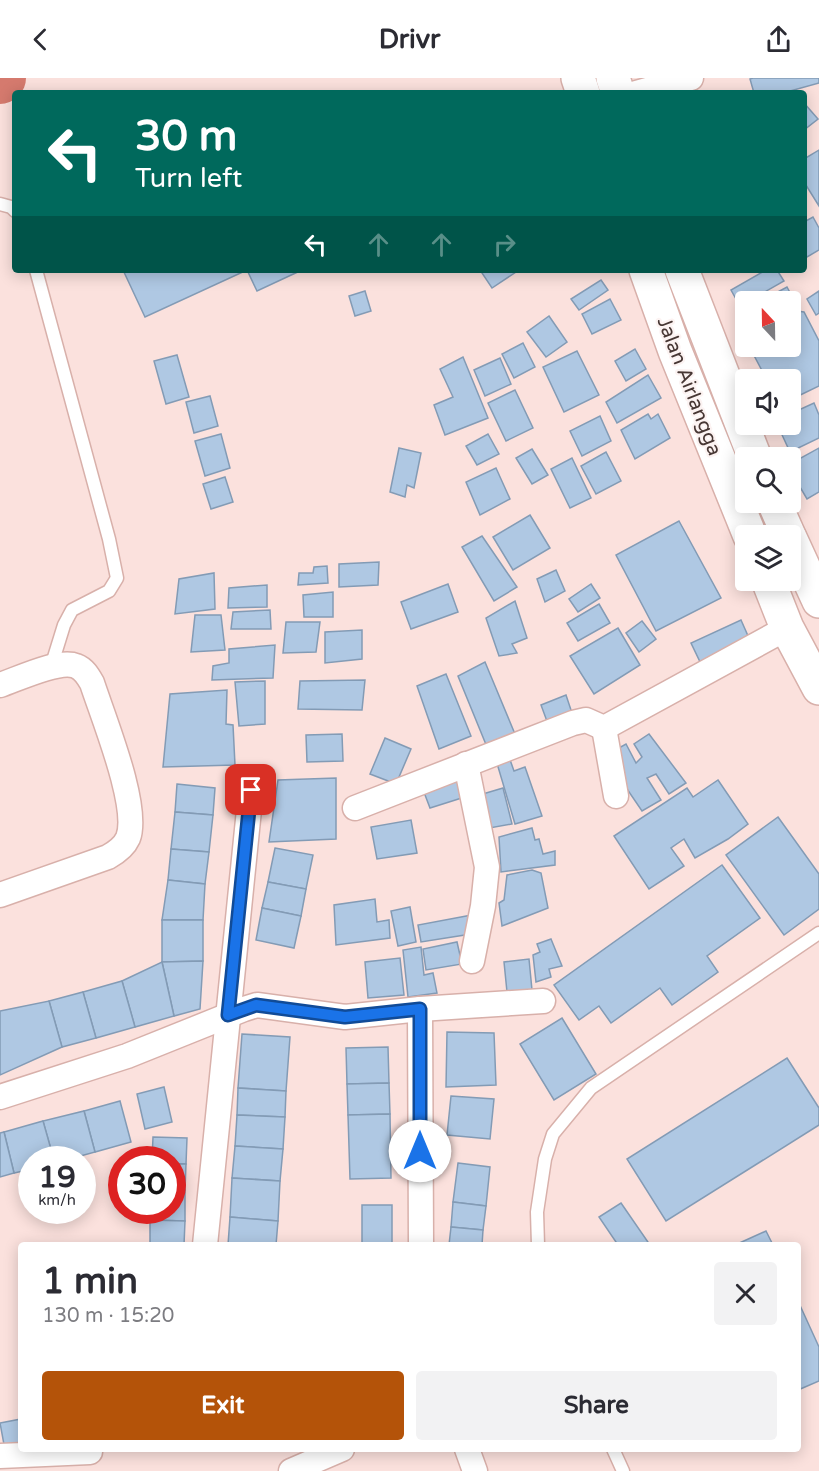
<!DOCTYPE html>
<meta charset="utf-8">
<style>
body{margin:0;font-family:"Varela Round",sans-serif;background:#f2f2f3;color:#2b2b33;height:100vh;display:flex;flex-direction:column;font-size:22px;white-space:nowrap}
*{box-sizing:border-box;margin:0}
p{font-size:20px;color:#7c7c81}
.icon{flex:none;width:33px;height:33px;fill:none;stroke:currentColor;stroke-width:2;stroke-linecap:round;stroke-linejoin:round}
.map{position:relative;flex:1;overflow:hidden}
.details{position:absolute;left:18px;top:1164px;width:783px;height:210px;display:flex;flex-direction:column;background:#fff;border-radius:6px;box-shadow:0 3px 15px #0003}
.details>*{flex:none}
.top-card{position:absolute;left:12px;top:12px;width:795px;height:183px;border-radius:6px;box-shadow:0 3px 15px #0003;background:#00695c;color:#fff;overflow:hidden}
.needle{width:39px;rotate:338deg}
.fabs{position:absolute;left:735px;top:213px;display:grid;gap:12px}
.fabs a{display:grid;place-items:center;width:66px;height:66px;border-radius:6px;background:#fff;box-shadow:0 3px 15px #0003;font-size:30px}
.speed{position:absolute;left:18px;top:1068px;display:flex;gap:12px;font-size:30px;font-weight:700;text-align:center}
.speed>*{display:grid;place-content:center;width:78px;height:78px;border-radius:50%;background:#fff;box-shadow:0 3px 15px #0003;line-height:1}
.speed small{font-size:15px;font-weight:400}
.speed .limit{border:9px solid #d22;background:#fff;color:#111}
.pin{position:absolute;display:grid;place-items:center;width:51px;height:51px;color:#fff;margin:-26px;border-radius:12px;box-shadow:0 3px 9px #0006}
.me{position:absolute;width:66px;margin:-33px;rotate:0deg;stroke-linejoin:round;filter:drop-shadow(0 0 4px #0008)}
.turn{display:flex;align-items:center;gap:21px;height:126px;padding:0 24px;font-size:27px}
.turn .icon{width:78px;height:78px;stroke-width:2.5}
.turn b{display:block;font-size:42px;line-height:51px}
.lanes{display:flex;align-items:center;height:57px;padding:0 24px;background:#0003;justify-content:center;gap:30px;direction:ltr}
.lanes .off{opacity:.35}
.round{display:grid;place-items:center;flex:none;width:63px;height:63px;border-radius:6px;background:#f2f2f3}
.overview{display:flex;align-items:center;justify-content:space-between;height:102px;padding:0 24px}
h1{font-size:36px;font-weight:700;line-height:45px}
.button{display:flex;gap:12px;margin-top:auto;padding:12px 24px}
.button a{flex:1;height:69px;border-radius:6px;background:#b45309;color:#fff;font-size:24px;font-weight:700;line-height:69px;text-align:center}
.button a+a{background:#f2f2f3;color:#2b2b33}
header{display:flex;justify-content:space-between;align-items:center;height:78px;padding:0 24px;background:#fff;font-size:27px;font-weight:700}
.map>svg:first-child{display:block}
</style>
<header><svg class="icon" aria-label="back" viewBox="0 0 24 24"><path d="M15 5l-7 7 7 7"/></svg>Drivr<svg class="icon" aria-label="share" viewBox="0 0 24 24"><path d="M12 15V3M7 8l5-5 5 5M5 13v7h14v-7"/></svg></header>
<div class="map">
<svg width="819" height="1393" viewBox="0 0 819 1393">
<rect width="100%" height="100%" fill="#fbe1dd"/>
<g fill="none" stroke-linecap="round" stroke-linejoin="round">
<path stroke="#d57a6e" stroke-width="50" d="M0,1L1,0"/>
</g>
<g fill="#afc8e3" stroke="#839bb5" stroke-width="1.5">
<path d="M753,0H819V5L783,15H754L750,1Z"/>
<path d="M804,25L818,41L804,52Z"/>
<path d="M819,72V128L804,104V81Z"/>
<path d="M813,139L819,150V172L807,179L804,174V144Z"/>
<path d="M123,192H302L257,213L247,192L145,239Z"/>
<path d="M480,192H515L516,194L492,210Z"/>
<path d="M766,192H777L784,203L740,228L731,212Z"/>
<path d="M601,202L608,212L579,232L571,221Z"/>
<path d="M787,209L794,222L790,224H759Z"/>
<path d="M365,213L371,233L355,238L349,218Z"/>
<path d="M819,213V235L816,237L807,221Z"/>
<path d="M610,221L621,242L592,256L582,236Z"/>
<path d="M790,232L804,234L819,263V308L790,322V302H767L749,268H790Z"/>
<path d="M549,238L567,264L546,279L527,254Z"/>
<path d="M523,265L535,289L514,300L502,276Z"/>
<path d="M635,271L646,291L626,303L615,283Z"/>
<path d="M577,273L599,317L564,334L543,289Z"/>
<path d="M177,277L189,319L166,326L154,283Z"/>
<path d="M463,279L488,340L445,357L434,327L453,319L440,291Z"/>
<path d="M500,280L511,306L485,318L474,292Z"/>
<path d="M648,297L661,320L617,345L606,324Z"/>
<path d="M515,312L533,350L506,363L488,325Z"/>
<path d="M210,318L218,348L194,355L186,324Z"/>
<path d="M814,325L819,337V360L790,374L777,346H790V336Z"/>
<path d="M648,336L651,341L658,336L670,360L635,381L621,352Z"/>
<path d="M600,338L611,363L582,378L570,353Z"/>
<path d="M221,356L230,390L205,398L195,363Z"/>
<path d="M488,356L499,376L477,387L466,368Z"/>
<path d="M399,370L421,375L414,410L407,407L405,419L390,414Z"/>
<path d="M819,370V414L807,421L790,392V386Z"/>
<path d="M532,371L548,397L532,406L516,380Z"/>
<path d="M606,374L621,403L596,416L581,388Z"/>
<path d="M572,380L591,420L570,430L551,391Z"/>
<path d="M496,390L510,421L480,437L466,404Z"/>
<path d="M225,399L233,424L211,431L203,406Z"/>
<path d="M530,437L550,470L513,492L493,459Z"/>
<path d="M679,443L721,520L656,553L616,477Z"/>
<path d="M482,458L517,509L494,523L462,469Z"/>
<path d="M379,484L378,507L339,509V486Z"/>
<path d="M327,488L328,505L298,507L299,495H313L314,489Z"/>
<path d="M556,492L565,513L545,524L537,501Z"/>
<path d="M214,495L215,531L175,536L179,501Z"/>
<path d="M448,506L458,534L411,551L401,524Z"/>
<path d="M591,506L600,520L578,534L569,521Z"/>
<path d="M267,507V529L228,530L229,510Z"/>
<path d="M333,514V539H304L303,517Z"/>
<path d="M515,523L527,560L512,566L517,575L499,578L486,540Z"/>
<path d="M599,526L610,545L578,563L567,545Z"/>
<path d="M270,532L271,551H231L233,534Z"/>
<path d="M195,537H221L225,572L191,574Z"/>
<path d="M741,542L752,567L703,590L691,565Z"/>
<path d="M642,543L656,561L639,574L626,555Z"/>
<path d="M286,544H320L316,574L283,575Z"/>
<path d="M618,550L640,587L594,616L570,578Z"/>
<path d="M362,552V581L325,585V554Z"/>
<path d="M275,567L273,600L212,602L213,588L229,585V571Z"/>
<path d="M485,584L515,656L487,669L458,598Z"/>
<path d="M446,596L471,658L439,671L417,608Z"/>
<path d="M365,602L362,632L298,631L300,603Z"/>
<path d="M265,603V646L239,648L235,604Z"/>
<path d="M227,612L226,646L233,647L235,687L163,689L170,616Z"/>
<path d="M566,617L572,635L548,646L541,627Z"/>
<path d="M342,656L343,683L307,684L306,657Z"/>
<path d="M649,656L686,705L669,716L656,696L647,700L661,722L642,733L612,689L610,675L626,666L636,685L642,679L634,666Z"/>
<path d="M385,660L411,671L396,706L370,696Z"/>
<path d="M508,676L514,693L525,689L542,738L515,746L496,682Z"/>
<path d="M460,696L468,718L430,730L422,709Z"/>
<path d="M336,700V761L269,764L278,702Z"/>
<path d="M718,702L748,746L728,761L695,780L684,761L671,770L684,788L649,811L614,758L687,710L693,719Z"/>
<path d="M177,706L215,710L213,737L175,734Z"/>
<path d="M503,710L512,746L484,751L476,718Z"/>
<path d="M175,734L213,737L209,774L171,771Z"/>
<path d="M778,739L819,796V831L784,857L726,777Z"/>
<path d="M411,742L417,775L377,781L371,749Z"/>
<path d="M532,750L535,762L539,761L543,776L555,773V787L501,794L499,759Z"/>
<path d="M275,770L313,777L306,811L268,804Z"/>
<path d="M171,771L209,774L205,806L168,802Z"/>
<path d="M722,787L760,840L707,878L718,894L672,927L660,910L611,945L599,928L579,942L554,907Z"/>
<path d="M532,792L541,795L548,830L502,848L499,825L504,822L507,797Z"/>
<path d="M168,802L205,806L203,842H162Z"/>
<path d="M268,804L306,811L301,838L262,830Z"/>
<path d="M375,821L377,844L389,842L390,860L336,867L334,827Z"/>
<path d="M410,829L416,864L398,868L391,833Z"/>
<path d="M262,830L301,838L294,870L256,862Z"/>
<path d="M477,836L471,856L421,864L418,847Z"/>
<path d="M162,842H203V883L162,884Z"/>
<path d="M551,861L562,888L549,891L551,899L536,904L533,877L540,874L537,866Z"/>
<path d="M457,864L462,886L426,892L423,871Z"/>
<path d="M421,869L424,897L433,895L437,915L408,919L403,872Z"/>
<path d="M400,880L404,917L368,920L365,884Z"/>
<path d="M529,881L532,912L507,914L504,884Z"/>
<path d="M203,883L200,931L174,938L162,884Z"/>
<path d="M162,884L174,938L135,949L122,903Z"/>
<path d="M122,903L135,949L96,960L83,914Z"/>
<path d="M83,914L96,960L62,969L49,923Z"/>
<path d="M49,923L62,969L0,997V933Z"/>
<path d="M562,940L596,996L554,1022L520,966Z"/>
<path d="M447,954L494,955L496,1007L446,1009Z"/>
<path d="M242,956L290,959L286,1013L238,1010Z"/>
<path d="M388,969L389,1005L347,1006L346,970Z"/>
<path d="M787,980L819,1030V1047L666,1143L627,1081Z"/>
<path d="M389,1005L390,1036L348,1037L347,1006Z"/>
<path d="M164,1009L172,1044L145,1051L137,1016Z"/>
<path d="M238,1010L286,1013L285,1039L237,1037Z"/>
<path d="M451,1018L494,1021L490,1061L447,1057Z"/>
<path d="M120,1023L131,1064L95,1074L84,1033Z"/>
<path d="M84,1033L95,1074L66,1082H54L43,1043Z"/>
<path d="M390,1036L391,1100L350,1101L348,1037Z"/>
<path d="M237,1037L285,1039L283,1071L235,1068Z"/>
<path d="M43,1043L54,1082H32V1091L14,1095L4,1054Z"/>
<path d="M4,1054L14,1095L0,1099V1055Z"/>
<path d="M153,1059L187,1060L186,1086H172V1082H152Z"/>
<path d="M235,1068L283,1071L280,1103L232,1100Z"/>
<path d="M458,1085L490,1089L486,1128L453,1124Z"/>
<path d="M172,1086H186L185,1112L172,1111Z"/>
<path d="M232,1100L280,1103L278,1143L230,1139Z"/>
<path d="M172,1111L185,1112V1143L150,1142L151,1132H172Z"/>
<path d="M453,1124L486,1128L483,1152L451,1149Z"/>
<path d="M621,1125L650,1167H618L599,1139Z"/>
<rect x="362" y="1127" width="30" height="40"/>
<path d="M230,1139L278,1143L276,1167H228Z"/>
<path d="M150,1142L185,1143L184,1167H150Z"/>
<path d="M451,1149L483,1152L482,1167H449Z"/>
<path d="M766,1153L773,1167H735Z"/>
<path d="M798,1223L819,1269V1303L798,1312Z"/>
<path d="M21,1341V1369L5,1372L0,1345Z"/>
</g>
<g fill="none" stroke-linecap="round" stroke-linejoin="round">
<g stroke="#d8b0aa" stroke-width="15">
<g id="lane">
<path d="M0,126L11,129L15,133"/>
<path d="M36,192L109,461L117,500L109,513L72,532L64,547L51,589"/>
<path d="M538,1167L537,1134L545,1081L553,1056L591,1010L819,855"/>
<path d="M613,1371L623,1393"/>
</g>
</g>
<g stroke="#d8b0aa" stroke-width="27">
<g id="street">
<path d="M636,15L691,0"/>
<path d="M0,607C18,601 59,581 76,588C84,591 88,598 92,605C103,639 140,729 128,760C124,769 117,774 108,779L0,817"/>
<path d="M604,650L616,718"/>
<path d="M466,686L487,789L483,828L472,883"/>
<path d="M355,730L573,645L586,642L604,650L787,550"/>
<path d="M420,931L421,1167"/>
<path d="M0,1019L127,978L244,931L257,927L345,939L420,931L543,923"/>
<path d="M205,1167L251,712"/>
<path d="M467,1371L475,1393"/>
<path d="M0,1378L90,1374"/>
<path d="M291,1393L342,1371"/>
</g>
</g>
<g stroke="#d8b0aa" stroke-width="36">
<g id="secondary">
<path d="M578,0L583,15"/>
<path d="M613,0L618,15"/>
<path d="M646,192L675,273L750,458"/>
<path d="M682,192L755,380"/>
<path d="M774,424L789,458"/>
<path d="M790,460L819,523"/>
<path d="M768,502L787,550L819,610"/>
</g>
</g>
<use href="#lane" stroke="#fff" stroke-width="12"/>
<use href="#street" stroke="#fff" stroke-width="24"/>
<use href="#secondary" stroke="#fff" stroke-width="33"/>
</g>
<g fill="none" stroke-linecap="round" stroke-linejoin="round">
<g stroke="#114b97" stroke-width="15">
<path id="route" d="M251,712L228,937L256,927L345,939L420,931V1073"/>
</g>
<use href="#route" stroke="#1a73e8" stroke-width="10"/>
</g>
<g text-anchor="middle" stroke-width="4.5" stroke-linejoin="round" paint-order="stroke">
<g font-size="20" fill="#473734" stroke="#fcf3f2">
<text transform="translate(690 308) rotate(69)" y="7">Jalan Airlangga</text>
</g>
</g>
</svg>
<div class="fabs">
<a><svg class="needle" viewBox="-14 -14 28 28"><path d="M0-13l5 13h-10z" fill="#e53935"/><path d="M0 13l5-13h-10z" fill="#7c7c81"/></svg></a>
<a><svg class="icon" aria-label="sound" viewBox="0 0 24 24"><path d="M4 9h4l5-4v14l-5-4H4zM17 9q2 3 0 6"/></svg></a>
<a><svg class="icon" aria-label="search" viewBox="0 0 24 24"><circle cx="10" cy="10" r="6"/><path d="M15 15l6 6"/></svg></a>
<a><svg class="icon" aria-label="layers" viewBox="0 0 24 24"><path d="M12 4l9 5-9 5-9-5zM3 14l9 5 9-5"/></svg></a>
</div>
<div class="speed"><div>19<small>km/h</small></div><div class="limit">30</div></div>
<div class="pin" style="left:251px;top:712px;background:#d93025"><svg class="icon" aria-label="arrive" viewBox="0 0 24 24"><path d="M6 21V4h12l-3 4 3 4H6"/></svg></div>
<svg class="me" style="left:420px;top:1073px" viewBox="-20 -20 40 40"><circle r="19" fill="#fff"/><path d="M0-13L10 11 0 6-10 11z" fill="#1a73e8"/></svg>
<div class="top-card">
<div class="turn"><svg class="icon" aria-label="left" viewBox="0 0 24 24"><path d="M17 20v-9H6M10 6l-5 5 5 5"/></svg><div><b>30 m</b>Turn left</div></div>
<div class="lanes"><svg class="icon" aria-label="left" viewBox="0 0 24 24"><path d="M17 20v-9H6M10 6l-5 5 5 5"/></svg><svg class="icon off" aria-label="ahead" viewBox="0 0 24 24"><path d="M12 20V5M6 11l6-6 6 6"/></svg><svg class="icon off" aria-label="ahead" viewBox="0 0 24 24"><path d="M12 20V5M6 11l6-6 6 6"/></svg><svg class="icon off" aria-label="right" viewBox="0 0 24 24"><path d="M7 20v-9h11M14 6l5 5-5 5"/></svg></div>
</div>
<section class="details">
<div class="overview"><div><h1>1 min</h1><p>130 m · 15:20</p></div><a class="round"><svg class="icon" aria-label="close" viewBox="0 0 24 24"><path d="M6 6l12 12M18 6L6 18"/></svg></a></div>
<div class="button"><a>Exit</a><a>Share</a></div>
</section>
</div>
